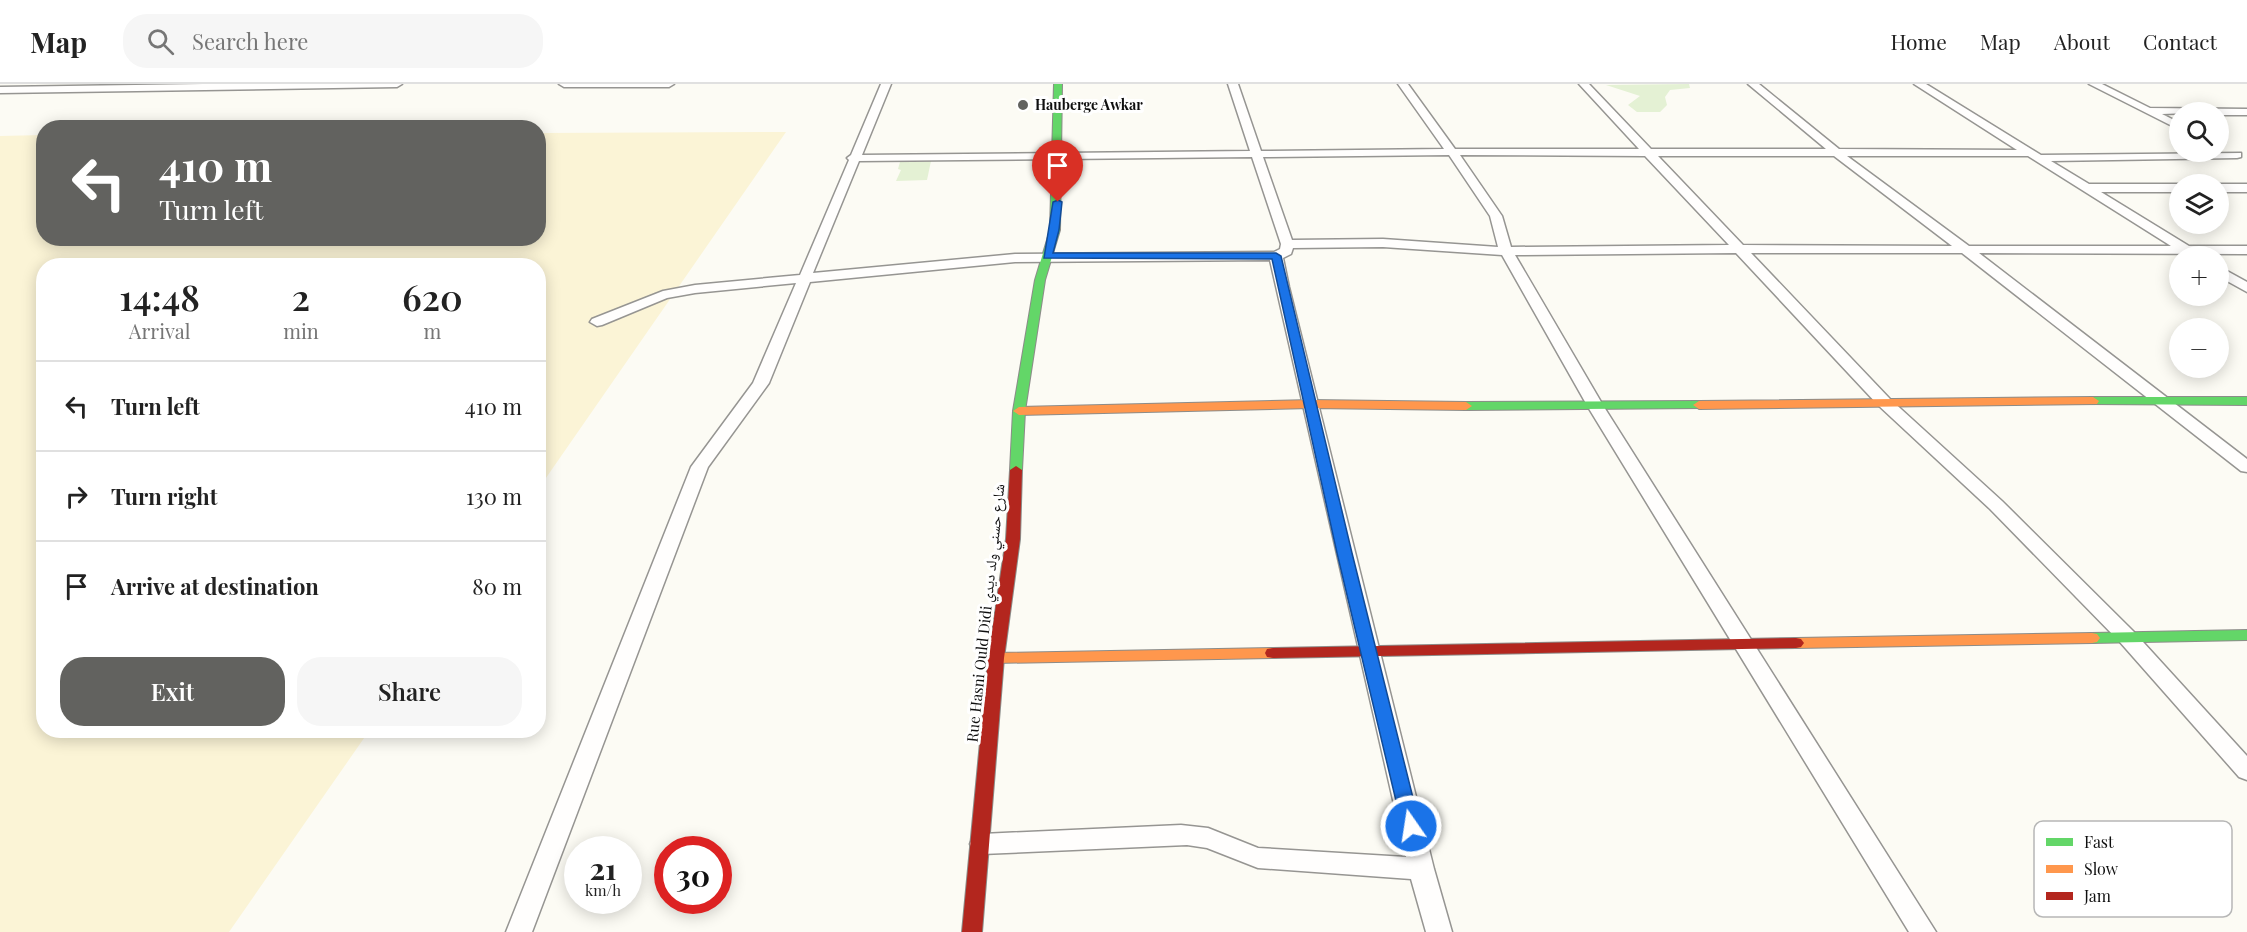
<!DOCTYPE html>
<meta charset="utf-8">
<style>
body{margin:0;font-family:"Playfair Display","Noto Naskh Arabic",serif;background:#f6f6f6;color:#222;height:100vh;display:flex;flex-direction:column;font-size:22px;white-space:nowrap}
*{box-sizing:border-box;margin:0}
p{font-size:20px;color:#767676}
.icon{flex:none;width:33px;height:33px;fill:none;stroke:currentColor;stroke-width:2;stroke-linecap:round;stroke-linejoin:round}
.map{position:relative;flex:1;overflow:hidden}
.details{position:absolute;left:36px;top:174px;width:510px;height:480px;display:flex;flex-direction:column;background:#fff;border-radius:24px;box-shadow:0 3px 15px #0003}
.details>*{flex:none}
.banner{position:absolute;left:36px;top:36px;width:510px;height:126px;border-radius:24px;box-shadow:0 3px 15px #0003;background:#62625f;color:#fff;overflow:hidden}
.buttons{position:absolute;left:2169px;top:18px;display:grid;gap:12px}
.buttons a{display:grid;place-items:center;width:60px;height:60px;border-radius:50%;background:#fff;box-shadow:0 3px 15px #0003;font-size:30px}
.speed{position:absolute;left:564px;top:752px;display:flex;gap:12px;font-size:30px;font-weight:700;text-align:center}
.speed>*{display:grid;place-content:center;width:78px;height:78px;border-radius:50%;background:#fff;box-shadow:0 3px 15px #0003;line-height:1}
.speed small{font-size:15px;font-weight:400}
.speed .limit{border:9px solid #d22;background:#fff;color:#111}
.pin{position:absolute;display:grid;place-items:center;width:51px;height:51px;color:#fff;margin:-62px -26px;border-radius:50% 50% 50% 0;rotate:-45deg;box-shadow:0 0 6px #0007}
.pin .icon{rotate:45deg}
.me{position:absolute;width:66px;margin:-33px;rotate:347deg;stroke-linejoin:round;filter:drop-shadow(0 0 4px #0008)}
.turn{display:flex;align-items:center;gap:21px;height:126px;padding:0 24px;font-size:27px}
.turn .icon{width:78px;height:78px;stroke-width:2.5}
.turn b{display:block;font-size:42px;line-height:51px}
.eta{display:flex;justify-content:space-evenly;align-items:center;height:102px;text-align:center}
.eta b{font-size:36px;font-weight:600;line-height:42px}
.button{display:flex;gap:12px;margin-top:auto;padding:12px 24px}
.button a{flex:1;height:69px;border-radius:24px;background:#62625f;color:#fff;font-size:24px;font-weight:600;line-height:69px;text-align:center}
.button a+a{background:#f6f6f6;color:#222}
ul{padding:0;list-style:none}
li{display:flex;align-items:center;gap:18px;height:90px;padding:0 24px;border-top:2px solid #e0e0e0}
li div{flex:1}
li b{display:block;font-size:22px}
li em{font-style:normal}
header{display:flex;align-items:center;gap:36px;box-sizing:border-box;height:84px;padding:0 30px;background:#fff;border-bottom:2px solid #e0e0e0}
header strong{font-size:28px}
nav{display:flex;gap:33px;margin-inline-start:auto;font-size:21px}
.search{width:420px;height:54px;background:#f6f6f6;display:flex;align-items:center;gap:15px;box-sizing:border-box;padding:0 21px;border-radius:24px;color:#767676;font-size:22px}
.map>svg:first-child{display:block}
</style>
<header>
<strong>Map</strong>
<div class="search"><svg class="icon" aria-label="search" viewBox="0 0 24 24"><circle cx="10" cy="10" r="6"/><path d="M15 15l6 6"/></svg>Search here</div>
<nav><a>Home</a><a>Map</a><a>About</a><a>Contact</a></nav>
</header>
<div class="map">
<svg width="2247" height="848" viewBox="0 0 2247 848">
<rect width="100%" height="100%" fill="#fcfbf4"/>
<g fill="#e4f1d4">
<path d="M1689,0L1690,4L1670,6L1665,13L1667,21L1660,28H1637L1628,21L1640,12L1606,1Z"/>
<path d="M931,77L927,96L896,97L901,86L898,85L900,78Z"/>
</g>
<path fill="#fbf4d6" d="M786,48L539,404L538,182H44V646L369,647L229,848H0V52L43,51L44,154H538L539,49Z"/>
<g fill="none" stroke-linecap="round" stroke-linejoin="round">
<g stroke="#969592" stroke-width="3">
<g id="street">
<path d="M203,0H402L397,3L0,9V3Z"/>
<path d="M559,0H674L669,3H564Z"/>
<path d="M881,0H891L862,71L1250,67L1228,0H1238L1261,67L1444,65L1398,0H1408L1455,65H1639L1579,0H1589L1651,65H1826L1748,0H1759L1839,65L2017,66L1914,0H1926L2041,71L2241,69V73L2237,74L2051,77L2089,100H2180V108H2101L2189,162H2247V170L1979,169L2247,375V388L2241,387L1962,169H1751L1890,315L2002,417L2133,547L2247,672V696L2239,693L2119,557L1990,425L1878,321L1736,169L1515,171L1604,323L1936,848H1909L1588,323L1502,171L1383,163L1293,164L1291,170L1283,174L1289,203L1434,785L1452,848H1426L1411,795L1258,784L1207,764L1187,761L982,770L973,767L970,760L973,753L982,750L1181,741L1208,744L1258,764L1406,773L1270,176L1015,178L810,198L769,299L708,383L532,848H506L691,383L753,299L796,199L695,209L667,214L602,241L597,242L590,238L592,235L663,207L695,201L800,191L849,76L847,74L851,71ZM1449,71L1490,132L1498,163L1383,155L1292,156L1263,73ZM1460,71L1645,72L1729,161L1511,163L1502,132ZM1658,72H1834L1952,162L1743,161ZM1847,72H2028L2171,162H1969ZM1252,73L1281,160L1280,165L1274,168L1015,170L813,189L859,77Z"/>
<path d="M2089,0H2102L2150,24L2247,25V31H2218V28L2162,30L2180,39V46Z"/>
<rect x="2218" y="100" width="29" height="8"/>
<path d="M2218,182L2247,198V208L2218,192Z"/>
</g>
</g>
<g stroke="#8c8c89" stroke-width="2">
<g id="fast">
<path d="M1054,0H1062L1060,146L1045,196L1025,327L1022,386L1016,390L1010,386L1013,327L1035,196L1050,146Z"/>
<path d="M2093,313H2247V321L2089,320L2087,317Z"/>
<path d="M1699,317L1703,318L1705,321L1703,324L1466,326L1460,322L1466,318Z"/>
<path d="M2247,546V556L2092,559L2087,558L2084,554L2087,550L2092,549Z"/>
</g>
</g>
<g stroke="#8c8c89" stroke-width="2">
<g id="slow">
<path d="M2093,313L2099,317L2097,320L1699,325L1693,321L1699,317Z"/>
<path d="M1311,316L1466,318L1472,322L1466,326L1311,324L1019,331L1013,327L1019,323Z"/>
<path d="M2092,549L2097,550L2100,554L2097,558L2092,559L1796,564L1791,563L1788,559L1791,555L1796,554Z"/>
<path d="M1273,564L1279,565L1281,569L1279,573L1273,574L996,579L990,578L988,574L990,570L996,569Z"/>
</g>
</g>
<g stroke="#8c8c89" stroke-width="2">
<g id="jam">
<path d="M1016,382L1022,386L1020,455L1004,574L982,848H962L988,574L1006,455L1010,386Z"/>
<path d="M1796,554L1801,555L1804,559L1801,563L1796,564L1273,574L1267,573L1265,569L1267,565L1273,564Z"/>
</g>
</g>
<use href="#street" fill="#fffefd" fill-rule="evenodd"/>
<use href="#fast" fill="#63d668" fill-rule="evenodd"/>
<use href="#slow" fill="#ff974d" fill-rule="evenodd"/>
<use href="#jam" fill="#b3261e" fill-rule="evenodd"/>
</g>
<path fill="#1a73e8" stroke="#114b97" stroke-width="1.5" d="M1058,116L1062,118L1059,146L1053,169H1276L1281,172L1352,469L1420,742L1417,747L1411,749L1404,747L1402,742L1337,469L1272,175L1044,174L1053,118Z"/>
<circle fill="#62625f" stroke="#fff" stroke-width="2" cx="1023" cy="21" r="6"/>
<g text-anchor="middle" stroke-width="6" stroke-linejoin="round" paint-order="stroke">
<g font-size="14" font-weight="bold" fill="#0f0f0f" stroke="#fff" text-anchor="start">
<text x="1035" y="26">Hauberge Awkar</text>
</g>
<g font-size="15" fill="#0f0f0f" stroke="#fff">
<text transform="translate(986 529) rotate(-84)" y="5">Rue Hasni Ould Didi شارع حسني ولد ديدي</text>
</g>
</g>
<rect x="2034" y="737" width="198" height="96" rx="9" fill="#fff" stroke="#b7b7b7" stroke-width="1.5"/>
<rect x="2046" y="754" width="27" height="8" fill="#63d668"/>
<rect x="2046" y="781" width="27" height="8" fill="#ff974d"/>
<rect x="2046" y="808" width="27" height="8" fill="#b3261e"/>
<g font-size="16" fill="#0f0f0f">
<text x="2084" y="764">Fast</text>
<text x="2084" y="791">Slow</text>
<text x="2084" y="818">Jam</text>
</g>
</svg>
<div class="buttons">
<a><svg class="icon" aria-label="search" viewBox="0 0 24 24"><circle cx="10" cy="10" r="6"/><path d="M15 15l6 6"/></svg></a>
<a><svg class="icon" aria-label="layers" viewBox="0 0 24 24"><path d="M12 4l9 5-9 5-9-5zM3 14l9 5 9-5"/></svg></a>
<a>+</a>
<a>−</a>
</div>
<div class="speed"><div>21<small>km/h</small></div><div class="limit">30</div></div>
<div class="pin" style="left:1058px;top:118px;background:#d93025"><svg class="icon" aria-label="arrive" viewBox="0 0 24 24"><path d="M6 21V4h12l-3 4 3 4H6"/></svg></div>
<svg class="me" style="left:1411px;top:742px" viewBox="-20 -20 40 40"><circle r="17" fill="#1a73e8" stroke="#fff" stroke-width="3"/><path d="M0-11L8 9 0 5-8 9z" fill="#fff"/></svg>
<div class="banner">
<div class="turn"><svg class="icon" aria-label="left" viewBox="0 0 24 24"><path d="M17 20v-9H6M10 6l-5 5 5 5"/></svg><div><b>410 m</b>Turn left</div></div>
</div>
<section class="details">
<div class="eta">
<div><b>14:48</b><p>Arrival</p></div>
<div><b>2</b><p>min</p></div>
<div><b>620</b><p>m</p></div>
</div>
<ul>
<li><svg class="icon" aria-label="left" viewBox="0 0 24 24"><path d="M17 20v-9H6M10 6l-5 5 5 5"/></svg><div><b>Turn left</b></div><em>410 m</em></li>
<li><svg class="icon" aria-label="right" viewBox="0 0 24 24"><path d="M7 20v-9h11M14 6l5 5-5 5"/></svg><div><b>Turn right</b></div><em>130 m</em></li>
<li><svg class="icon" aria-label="arrive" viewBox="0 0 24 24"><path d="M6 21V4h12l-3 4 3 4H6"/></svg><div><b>Arrive at destination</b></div><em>80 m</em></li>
</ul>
<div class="button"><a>Exit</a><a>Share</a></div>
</section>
</div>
